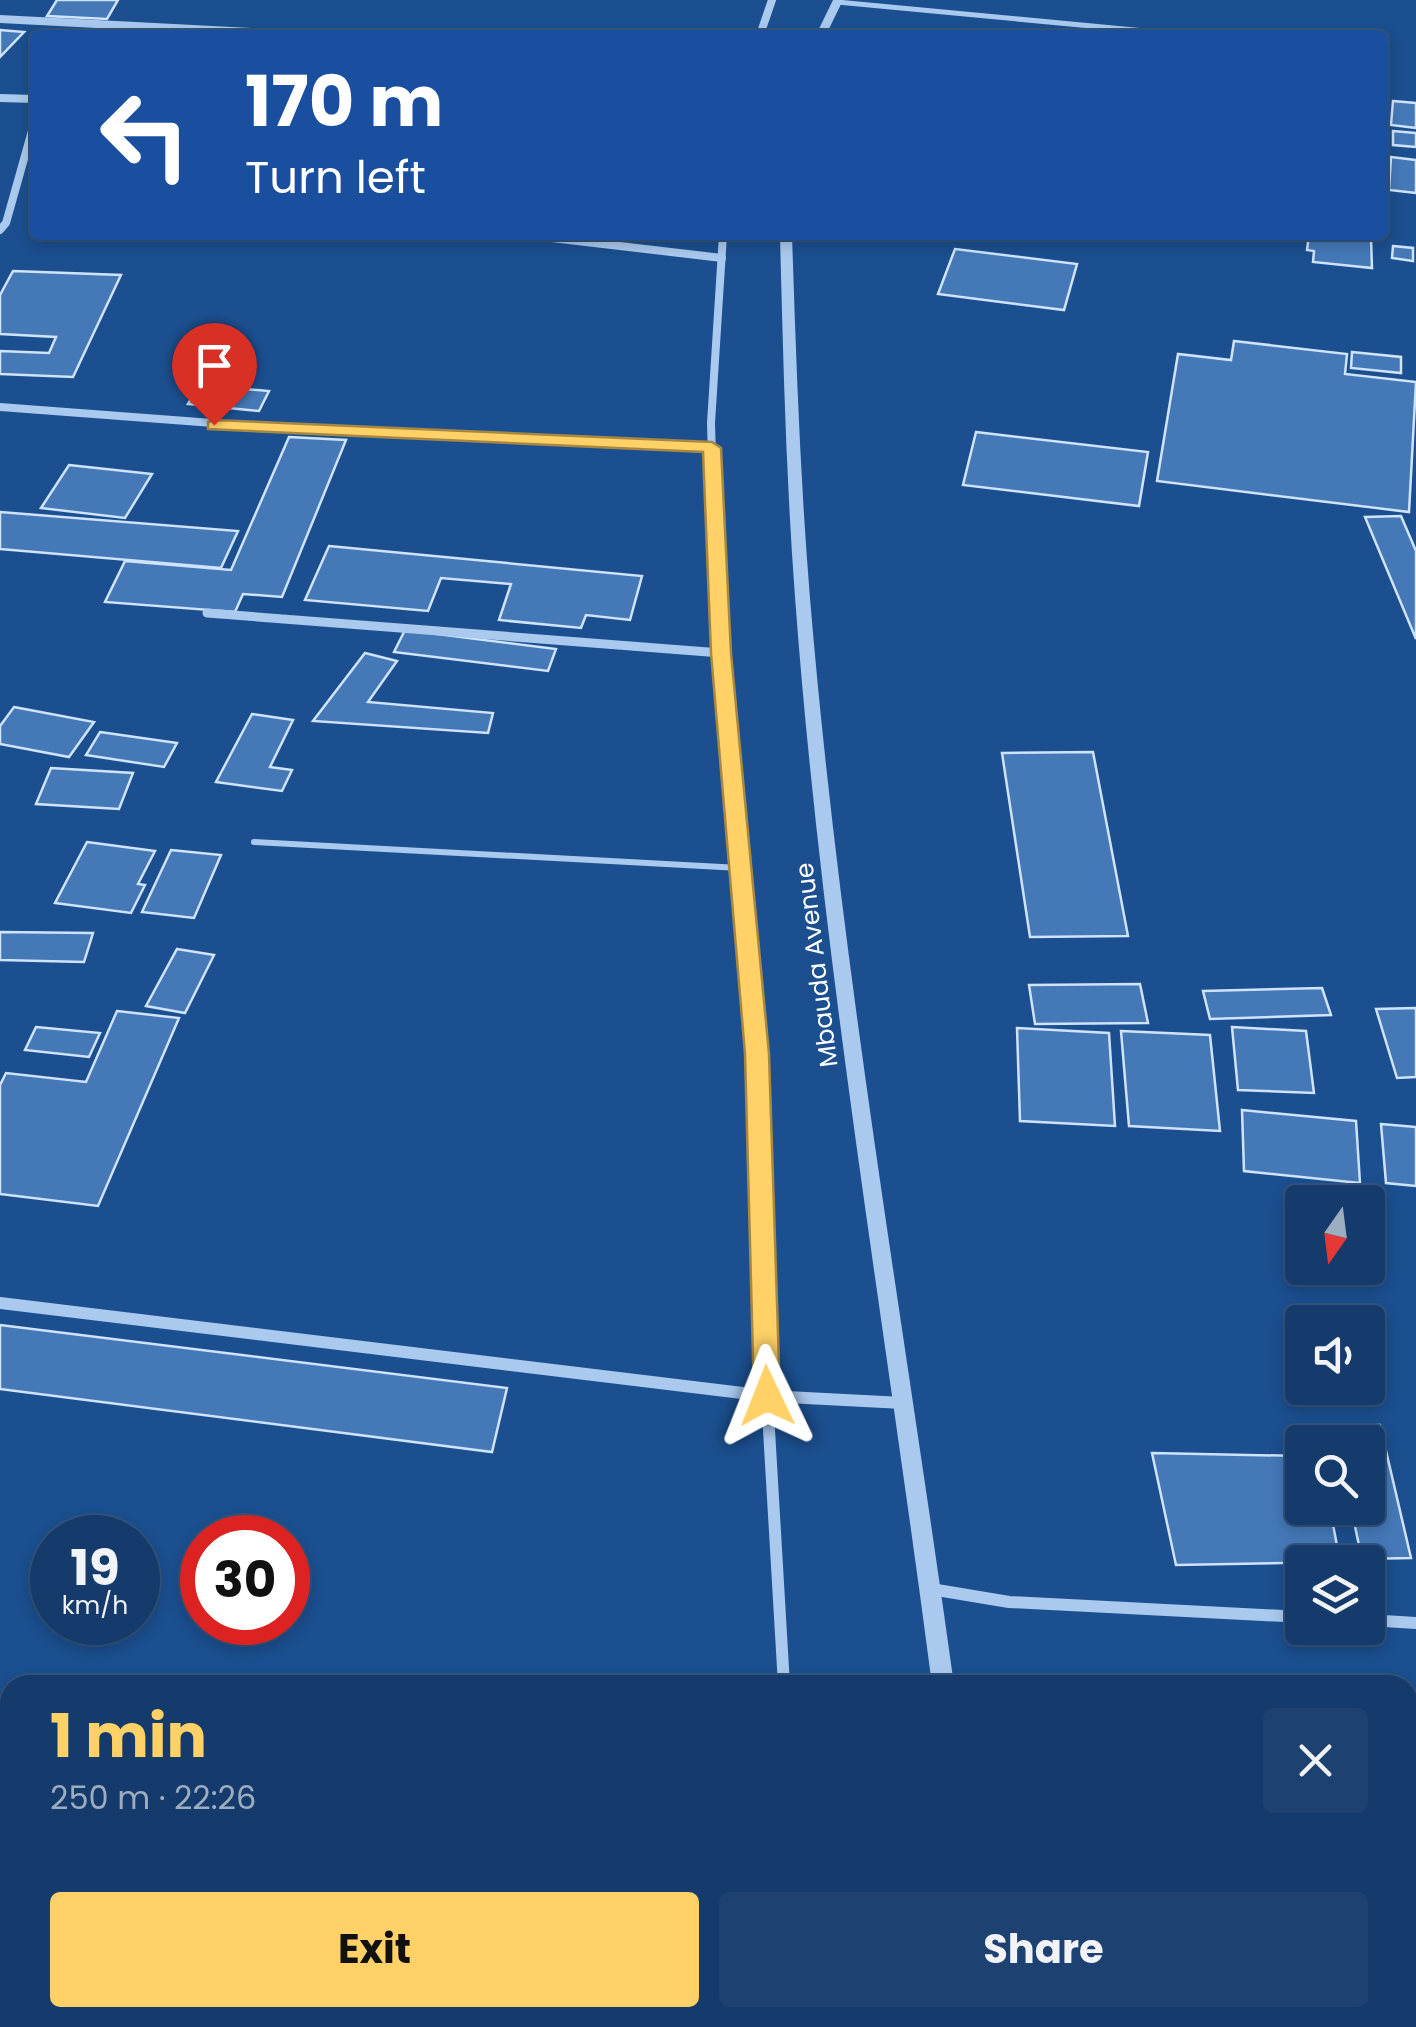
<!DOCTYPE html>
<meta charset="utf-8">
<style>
body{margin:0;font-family:Poppins,sans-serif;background:#1d4271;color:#f1f3f6;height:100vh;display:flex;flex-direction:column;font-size:38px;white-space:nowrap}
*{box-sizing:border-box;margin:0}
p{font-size:32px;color:#9dadc1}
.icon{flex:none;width:55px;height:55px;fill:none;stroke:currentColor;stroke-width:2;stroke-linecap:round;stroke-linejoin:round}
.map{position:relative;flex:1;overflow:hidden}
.side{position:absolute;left:0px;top:1675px;width:1418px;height:352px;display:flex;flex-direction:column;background:#143b6b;border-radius:30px 30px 0 0;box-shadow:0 5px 15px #0003,0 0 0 2px #33557e}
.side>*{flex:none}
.hud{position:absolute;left:30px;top:30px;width:1358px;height:210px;border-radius:10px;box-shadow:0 5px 15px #0003,0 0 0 2px #33557e;background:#1a4fa0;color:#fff;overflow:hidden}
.needle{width:65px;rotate:194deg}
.buttons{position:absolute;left:1285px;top:1185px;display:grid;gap:20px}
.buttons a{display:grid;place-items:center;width:100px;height:100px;border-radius:10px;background:#143b6b;box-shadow:0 5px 15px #0003,0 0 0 2px #33557e;font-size:50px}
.speed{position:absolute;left:30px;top:1515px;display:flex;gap:20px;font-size:50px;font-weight:700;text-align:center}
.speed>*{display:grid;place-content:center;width:130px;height:130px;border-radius:50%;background:#143b6b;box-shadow:0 5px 15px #0003,0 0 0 2px #33557e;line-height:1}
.speed small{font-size:25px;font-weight:400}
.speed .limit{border:15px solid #d22;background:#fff;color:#111}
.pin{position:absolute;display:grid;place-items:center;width:85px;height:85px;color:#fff;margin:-102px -42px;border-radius:50% 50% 50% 0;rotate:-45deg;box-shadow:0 0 10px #0007}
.pin .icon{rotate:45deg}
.me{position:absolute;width:110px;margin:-55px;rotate:358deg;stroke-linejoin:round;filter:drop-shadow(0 0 8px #0008)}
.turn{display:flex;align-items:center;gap:35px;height:210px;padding:0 50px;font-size:45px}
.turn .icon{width:130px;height:130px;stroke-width:2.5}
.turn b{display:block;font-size:70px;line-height:85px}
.round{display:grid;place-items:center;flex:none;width:105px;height:105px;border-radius:10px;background:#1d4271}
.overview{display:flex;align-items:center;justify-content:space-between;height:170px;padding:0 50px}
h1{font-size:60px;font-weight:700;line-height:75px;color:#ffd166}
.button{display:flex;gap:20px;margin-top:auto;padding:20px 50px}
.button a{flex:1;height:115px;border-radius:10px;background:#ffd166;color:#111;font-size:40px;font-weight:700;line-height:115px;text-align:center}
.button a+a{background:#1d4271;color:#f1f3f6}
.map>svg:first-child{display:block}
</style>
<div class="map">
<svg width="1416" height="2027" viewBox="0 0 1416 2027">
<rect width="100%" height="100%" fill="#1b4f8f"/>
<g fill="#4478b7" stroke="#cfe3fa" stroke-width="2.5">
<path d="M57,0H118L107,19L47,16Z"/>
<path d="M0,30L24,32L0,57Z"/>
<path d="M1393,101L1416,103V128L1391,125Z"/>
<path d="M1393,131L1416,133V147L1393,145Z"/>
<path d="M1391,157L1416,160V193L1389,190Z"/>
<path d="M1309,235L1371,238L1372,268L1313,262L1314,251L1307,250Z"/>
<path d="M1393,246L1413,248V261L1392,258Z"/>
<path d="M955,249L1077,264L1064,310L938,294Z"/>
<path d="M13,271L121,275L73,377L0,374V351L49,353L56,337L0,334V295Z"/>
<path d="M1234,341L1347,354L1345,374L1416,382L1409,512L1157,481L1178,354L1231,360Z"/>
<path d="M1352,352L1401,357V373L1351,368Z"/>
<path d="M199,385L269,391L259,411L188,404Z"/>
<path d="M976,432L1148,452L1139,506L963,485Z"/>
<path d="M289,437L346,440L282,597L243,594L235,612L105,602L125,561L231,570Z"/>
<path d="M69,465L152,474L125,518L41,508Z"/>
<path d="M0,512L238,531L221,568L0,549Z"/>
<path d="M1401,516L1416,551V639L1365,517Z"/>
<path d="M329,546L642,576L630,620L586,615L581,628L499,620L511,584L441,578L428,611L305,600Z"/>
<path d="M405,630L556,649L548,671L394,652Z"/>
<path d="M365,653L397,661L368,702L493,713L488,733L313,721Z"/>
<path d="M14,707L94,722L69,757L0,744V726Z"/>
<path d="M252,714L293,720L270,767L292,770L282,791L216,782Z"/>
<path d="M100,732L177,743L164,767L86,755Z"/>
<path d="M1093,752L1128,936L1030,937L1002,753Z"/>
<path d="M51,768L133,773L119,809L36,804Z"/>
<path d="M87,842L155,851L138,884L145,885L131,913L55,903Z"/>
<path d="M171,850L221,855L194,918L142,912Z"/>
<path d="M0,932L93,933L84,962L0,960Z"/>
<path d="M177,949L214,955L185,1013L146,1006Z"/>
<path d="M1140,984L1148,1023L1035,1024L1029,985Z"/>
<path d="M1322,988L1331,1015L1210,1019L1203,991Z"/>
<path d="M1416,1008V1077L1397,1078L1376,1009Z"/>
<path d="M117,1011L179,1018L98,1206L0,1194V1085L6,1073L86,1082Z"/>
<path d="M36,1027L100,1033L89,1057L25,1050Z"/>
<path d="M1232,1027L1306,1031L1314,1093L1238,1090Z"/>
<path d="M1017,1028L1109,1033L1115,1126L1020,1121Z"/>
<path d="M1121,1031L1210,1035L1220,1131L1129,1126Z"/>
<path d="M1242,1110L1356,1121L1360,1183L1244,1171Z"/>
<path d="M1381,1124L1416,1127V1186L1386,1183Z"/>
<path d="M0,1325L507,1388L492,1452L0,1389Z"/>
<path d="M1333,1425H1380L1411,1558L1362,1559L1351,1508H1368V1442H1337Z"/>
<path d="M1152,1453L1302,1456V1508H1330L1340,1562L1176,1565Z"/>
<path d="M1261,2018H1372L1374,2027H1263Z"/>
</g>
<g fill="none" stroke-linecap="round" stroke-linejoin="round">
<path stroke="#a9c9ee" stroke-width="5" d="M837,2L1187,35"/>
<path stroke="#a9c9ee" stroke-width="6" d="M254,842L740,868"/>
<g stroke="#a9c9ee" stroke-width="8">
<path d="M0,19L309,35"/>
<path d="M760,35L772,0"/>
<path d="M0,98L35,99"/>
<path d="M0,230L6,223L35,120"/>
<path d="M526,235L722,258"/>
<path d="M0,407L267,427L712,447"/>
<path d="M713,497L711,423L723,235"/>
</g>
<g stroke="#a9c9ee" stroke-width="9">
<path d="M713,495C719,716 754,935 760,1155"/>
<path d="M207,613L721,653"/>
</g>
<g stroke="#a9c9ee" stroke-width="12">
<path d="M760,1153L767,1396L784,1685"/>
<path d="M0,1303L767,1396L903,1403"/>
<path d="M931,1589L1009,1602L1302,1617"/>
<path d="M1368,1620L1416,1623"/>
<path d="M805,2018V2027"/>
</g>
<g fill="#a9c9ee" fill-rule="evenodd">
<path d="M833,0H843L826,35H816Z"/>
<path d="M780,235H792C796,356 800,477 810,598C840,962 904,1323 954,1685H932C885,1323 822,962 795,597C786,477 783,356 780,235Z"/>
<path d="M974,2018H998L999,2027H975Z"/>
</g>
</g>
<path fill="#ffd166" stroke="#a68842" stroke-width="2.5" d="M214,420L712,442L721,448L731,653L769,1054L780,1396L776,1404L767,1407L754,1396L745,1054L711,653L703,452L208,429V422Z"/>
<g text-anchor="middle" stroke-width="10" stroke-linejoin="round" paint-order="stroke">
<g font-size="25" fill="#fff" stroke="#1b4f8f">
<text transform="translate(816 965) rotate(-97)" y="9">Mbauda Avenue</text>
</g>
</g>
</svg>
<div class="buttons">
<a><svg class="needle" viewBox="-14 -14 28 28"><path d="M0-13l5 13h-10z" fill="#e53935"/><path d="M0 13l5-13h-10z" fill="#9dadc1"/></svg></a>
<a><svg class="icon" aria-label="sound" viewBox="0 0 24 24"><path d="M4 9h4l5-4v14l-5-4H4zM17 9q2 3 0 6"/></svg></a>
<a><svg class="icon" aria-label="search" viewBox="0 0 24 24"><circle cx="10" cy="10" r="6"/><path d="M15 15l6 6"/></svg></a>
<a><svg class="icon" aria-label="layers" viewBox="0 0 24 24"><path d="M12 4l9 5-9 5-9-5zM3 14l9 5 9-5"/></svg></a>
</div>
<div class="speed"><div>19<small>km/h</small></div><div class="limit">30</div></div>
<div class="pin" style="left:214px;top:425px;background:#d93025"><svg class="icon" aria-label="arrive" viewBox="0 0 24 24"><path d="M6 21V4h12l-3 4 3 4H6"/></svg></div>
<svg class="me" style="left:767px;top:1396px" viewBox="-20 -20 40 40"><path d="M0-17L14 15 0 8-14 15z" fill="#ffd166" stroke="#fff" stroke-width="4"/></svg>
<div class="hud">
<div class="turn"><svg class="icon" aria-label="left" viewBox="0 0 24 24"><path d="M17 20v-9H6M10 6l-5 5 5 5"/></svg><div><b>170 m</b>Turn left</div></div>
</div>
<section class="side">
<div class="overview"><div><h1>1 min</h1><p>250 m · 22:26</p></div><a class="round"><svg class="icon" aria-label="close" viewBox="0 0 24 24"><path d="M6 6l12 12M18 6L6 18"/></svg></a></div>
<div class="button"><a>Exit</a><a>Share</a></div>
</section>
</div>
